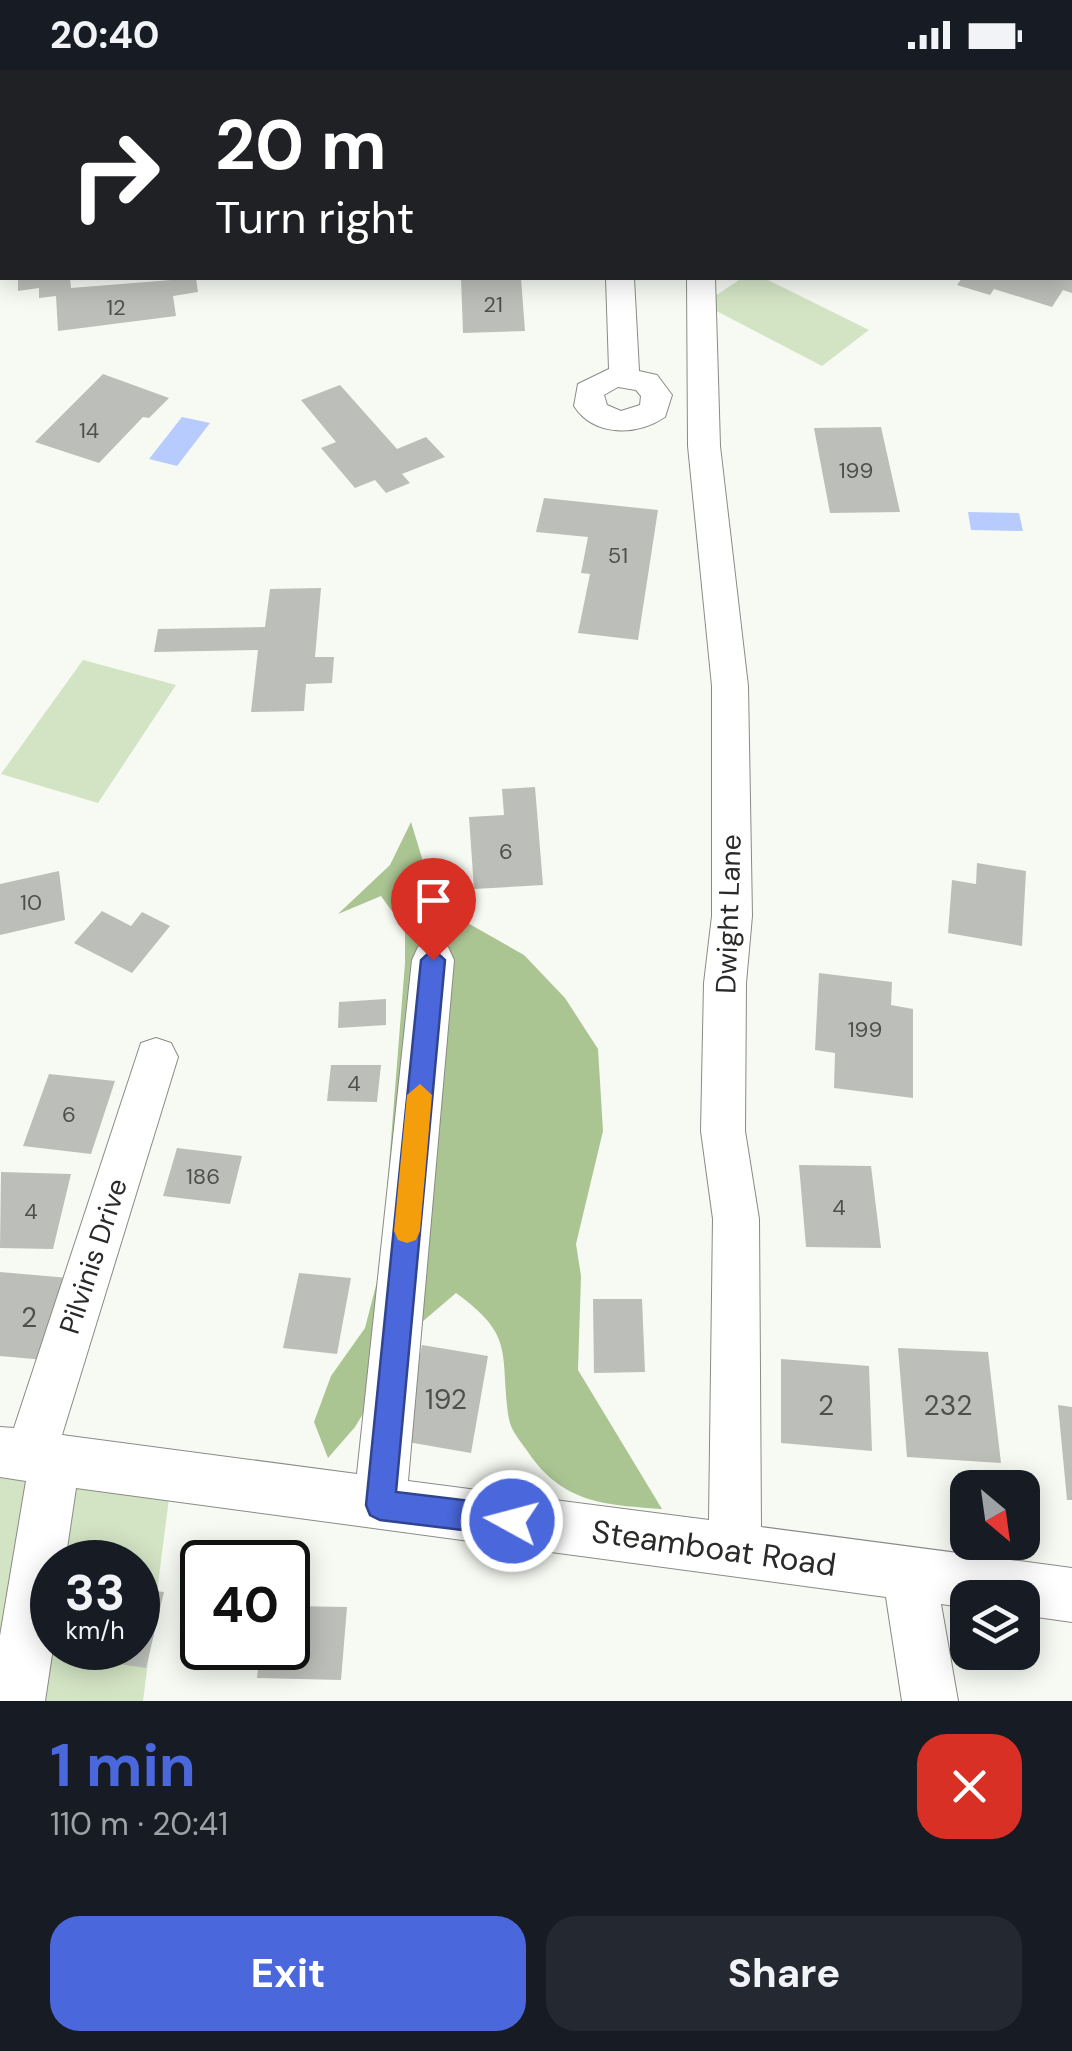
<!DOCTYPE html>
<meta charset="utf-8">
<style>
body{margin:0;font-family:"DM Sans",sans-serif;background:#242831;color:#f1f3f6;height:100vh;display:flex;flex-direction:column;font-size:38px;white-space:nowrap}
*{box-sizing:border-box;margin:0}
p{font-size:32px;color:#9ea1a6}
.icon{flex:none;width:55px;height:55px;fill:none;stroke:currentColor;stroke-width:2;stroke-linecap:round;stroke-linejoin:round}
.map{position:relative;height:1631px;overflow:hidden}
.sheet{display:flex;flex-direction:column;background:#171b24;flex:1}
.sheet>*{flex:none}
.banner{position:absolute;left:0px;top:0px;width:1072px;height:210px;box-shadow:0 5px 25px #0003;background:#202124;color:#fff;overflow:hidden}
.needle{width:65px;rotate:151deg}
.controls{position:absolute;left:950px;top:1400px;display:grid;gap:20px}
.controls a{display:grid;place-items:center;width:90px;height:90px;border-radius:20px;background:#171b24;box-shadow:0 5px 25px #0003;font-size:50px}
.speed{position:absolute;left:30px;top:1470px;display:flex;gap:20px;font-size:50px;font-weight:700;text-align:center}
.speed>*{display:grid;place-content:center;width:130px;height:130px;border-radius:50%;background:#171b24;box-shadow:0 5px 25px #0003;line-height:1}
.speed small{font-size:25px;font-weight:400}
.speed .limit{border:5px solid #111;border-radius:15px;background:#fff;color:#111}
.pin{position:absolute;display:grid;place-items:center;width:85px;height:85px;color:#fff;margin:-102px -42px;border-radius:50% 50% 50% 0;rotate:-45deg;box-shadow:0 0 10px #0007}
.pin .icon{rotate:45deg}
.me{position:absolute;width:110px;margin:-55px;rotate:277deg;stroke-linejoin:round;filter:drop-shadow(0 0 8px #0008)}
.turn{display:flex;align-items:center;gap:35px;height:210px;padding:0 50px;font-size:45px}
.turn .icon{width:130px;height:130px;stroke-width:2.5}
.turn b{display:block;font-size:70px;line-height:85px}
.round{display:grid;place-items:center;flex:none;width:105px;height:105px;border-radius:30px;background:#242831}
.overview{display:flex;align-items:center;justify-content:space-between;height:170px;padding:0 50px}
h1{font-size:60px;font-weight:700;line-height:75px;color:#4a68dc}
.button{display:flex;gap:20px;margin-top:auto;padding:20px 50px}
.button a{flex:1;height:115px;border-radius:30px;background:#4a68dc;color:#fff;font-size:40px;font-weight:700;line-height:115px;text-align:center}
.button a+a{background:#242831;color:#f1f3f6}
.status{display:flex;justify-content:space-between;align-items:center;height:70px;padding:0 50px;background:#171b24;direction:ltr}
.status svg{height:28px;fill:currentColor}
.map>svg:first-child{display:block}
</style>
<div class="status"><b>20:40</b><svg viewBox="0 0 49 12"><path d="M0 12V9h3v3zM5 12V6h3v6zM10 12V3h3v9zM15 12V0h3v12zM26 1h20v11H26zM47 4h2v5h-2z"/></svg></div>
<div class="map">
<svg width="1072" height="1631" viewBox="0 0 1072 1631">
<rect width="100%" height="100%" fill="#f6faf3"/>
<g fill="#d3e4c4" fill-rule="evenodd">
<path d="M742,208H764L869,260L822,296L703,234Z"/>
<path d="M83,590L176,615L98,733L1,704Z"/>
<path d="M0,1382L172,1405L143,1631H0ZM52,1492H138V1578H52Z"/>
</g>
<path fill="#aac492" d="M411,752L428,808L450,843L524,885L565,928L598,979L603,1061L576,1174L581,1206L578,1300L662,1439C605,1435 562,1433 528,1382C521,1372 511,1361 509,1349C499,1284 517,1267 456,1223L415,1258L355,1357L328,1388L314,1352L331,1306L365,1258L381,1196L405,893V859L381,826L338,844L390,795Z"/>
<g fill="#b8cbfe">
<path d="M182,347L210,353L177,396L149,389Z"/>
<path d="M968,442L1019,443L1023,461L971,460Z"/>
</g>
<g fill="#bcbfb9">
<path d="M18,208H70L71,218L196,208L198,222L173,226L176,246L58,261L56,226L39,228V218L18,221Z"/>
<path d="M461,208H521L525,261L463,263Z"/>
<path d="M962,208H1072V223L1063,220L1052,237L994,219L990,225L957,215Z"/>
<path d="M103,304L169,328L149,348L143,347L99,393L35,372Z"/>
<path d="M340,315L397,379L426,367L445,387L402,404L410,413L386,423L375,410L355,418L321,378L336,372L301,330Z"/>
<path d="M881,357L900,442L830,443L814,358Z"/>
<path d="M544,428L658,440L638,570L578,563L590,504L581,503L588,467L536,462Z"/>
<path d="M321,518L315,587H334L332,613L306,614L304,641L251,642L258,580L154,582L158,559L265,557L270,519Z"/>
<path d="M535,717L543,815L474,819L469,747L504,745L502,719Z"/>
<path d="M977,793L1026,801L1022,876L948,863L952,810L976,814Z"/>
<path d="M59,801L65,850L0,865V814Z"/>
<path d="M102,841L131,856L142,842L170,856L132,903L74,873Z"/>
<path d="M819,903L892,912L891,935L913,939V1028L834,1018L835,983L815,980Z"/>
<path d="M386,929V955L338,958L339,932Z"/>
<path d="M331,995H381L377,1032L327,1031Z"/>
<path d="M49,1004L115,1011L91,1084L23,1076Z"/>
<path d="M177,1078L242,1086L230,1134L163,1126Z"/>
<path d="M799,1095L871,1096L881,1178L806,1177Z"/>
<path d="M1,1102L71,1104L53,1179L0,1178Z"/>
<path d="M0,1202L69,1208L45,1290L0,1286Z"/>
<path d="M299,1203L351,1208L337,1284L283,1278Z"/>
<path d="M593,1229H642L645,1302L594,1303Z"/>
<path d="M422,1275L488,1286L471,1383L402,1371Z"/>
<path d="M898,1278L988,1282L1001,1393L907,1387Z"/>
<path d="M781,1289L869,1296L872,1381L781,1373Z"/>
<path d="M1058,1335L1072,1337V1430H1067Z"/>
<path d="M138,1519L164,1522L146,1598L105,1592L109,1578H138Z"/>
<path d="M288,1536L347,1537L341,1610L257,1608L260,1578H288Z"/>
</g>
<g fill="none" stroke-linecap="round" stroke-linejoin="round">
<g stroke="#898c86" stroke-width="2">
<g id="minor">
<path d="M866,0H890L891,2H867Z"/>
<path d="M606,208H634L639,301L657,305L672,325L665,347C637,366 594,367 574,336L578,314L609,299ZM618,317L636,320L641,326L640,335L621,341L607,335L604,325Z"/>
<path d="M687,208H715L720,376L748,616L752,846L746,913L745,1061L759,1149L761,1457L1072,1498V1552L1022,1545V1528H968V1538L941,1534L958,1631H902L886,1527L76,1418L65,1492H52L53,1578L45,1631H0V1566L26,1411L0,1407V1357L14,1358L141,973L156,968L171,973L178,987L62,1365L357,1404L412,890L418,877L433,872L448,877L454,890L408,1411L709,1450L713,1149L701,1061L704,913L712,846V616L688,376Z"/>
</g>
</g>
<g stroke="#d4d5d4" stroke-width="2">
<g id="major">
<path d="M374,0H415L416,2H375Z"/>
<rect x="1070" y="128" width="2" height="20"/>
</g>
</g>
<use href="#minor" fill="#fff" fill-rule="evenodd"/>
<use href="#major" fill="#c2e39b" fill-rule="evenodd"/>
</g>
<path fill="#4a68dc" stroke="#30448f" stroke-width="2.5" d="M433,879L445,890L396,1422L512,1436L523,1441L527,1451L523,1462L512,1466L380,1450L370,1445L366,1435L421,890Z"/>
<path fill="#f59e0b" d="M420,1014L432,1025L420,1161L416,1170L407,1173L398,1170L394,1161L407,1025Z"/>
<g text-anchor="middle" stroke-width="8" stroke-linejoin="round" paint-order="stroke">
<g font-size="22" fill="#4e504d">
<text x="493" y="242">21</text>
<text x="116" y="245">12</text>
<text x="89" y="368">14</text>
<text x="856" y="408">199</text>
<text x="618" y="493">51</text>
<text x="506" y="789">6</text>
<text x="31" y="840">10</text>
<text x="865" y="967">199</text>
<text x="354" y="1021">4</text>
<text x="69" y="1052">6</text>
<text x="203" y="1114">186</text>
<text x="839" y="1145">4</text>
<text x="31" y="1149">4</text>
</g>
<g font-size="28" fill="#2a2b29" stroke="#fff">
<text transform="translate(728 844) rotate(-88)" y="10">Dwight Lane</text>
<text transform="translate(93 1186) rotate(-72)" y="10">Pilvinis Drive</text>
</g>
<g font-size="28" fill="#4e504d">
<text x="29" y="1257">2</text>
<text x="446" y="1339">192</text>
<text x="826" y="1345">2</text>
<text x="948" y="1345">232</text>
</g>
<g font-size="32" fill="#2a2b29" stroke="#fff">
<text transform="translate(714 1478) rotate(8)" y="11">Steamboat Road</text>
</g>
</g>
</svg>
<div class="controls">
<a><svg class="needle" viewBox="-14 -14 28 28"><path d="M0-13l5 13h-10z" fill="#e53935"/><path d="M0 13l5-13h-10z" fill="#9ea1a6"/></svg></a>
<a><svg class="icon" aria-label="layers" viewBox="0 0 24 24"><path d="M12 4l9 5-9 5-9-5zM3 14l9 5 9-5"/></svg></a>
</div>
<div class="speed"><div>33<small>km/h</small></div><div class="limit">40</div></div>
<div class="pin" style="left:433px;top:890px;background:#d93025"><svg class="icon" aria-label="arrive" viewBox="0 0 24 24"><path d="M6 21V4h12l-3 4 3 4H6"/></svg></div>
<svg class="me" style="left:512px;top:1451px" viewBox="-20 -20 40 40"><circle r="17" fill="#4a68dc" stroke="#fff" stroke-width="3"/><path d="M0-11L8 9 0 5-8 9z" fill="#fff"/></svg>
<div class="banner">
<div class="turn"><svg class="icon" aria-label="right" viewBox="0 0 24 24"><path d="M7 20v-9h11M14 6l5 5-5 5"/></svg><div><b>20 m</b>Turn right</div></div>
</div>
</div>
<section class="sheet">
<div class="overview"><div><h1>1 min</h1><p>110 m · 20:41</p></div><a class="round" style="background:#d93025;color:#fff"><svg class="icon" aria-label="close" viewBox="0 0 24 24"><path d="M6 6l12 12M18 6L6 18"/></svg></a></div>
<div class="button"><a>Exit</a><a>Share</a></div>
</section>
